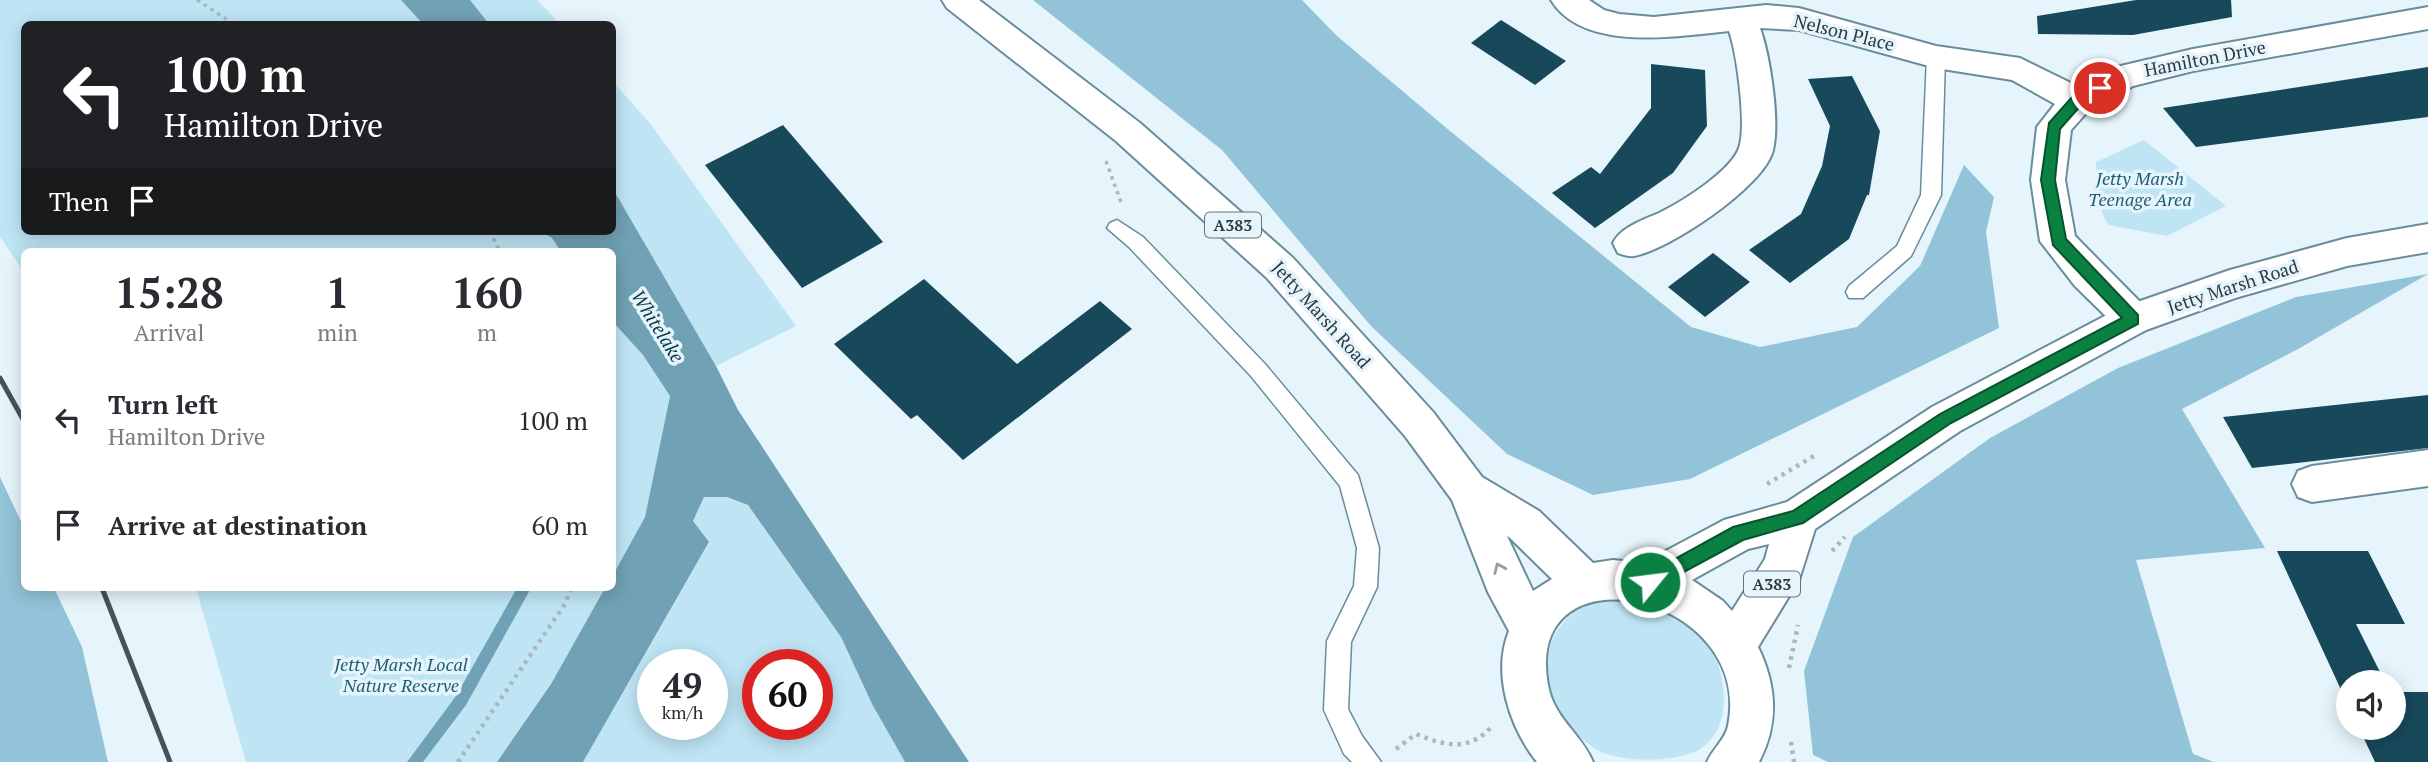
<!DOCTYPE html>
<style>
body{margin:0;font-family:"PT Serif",serif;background:#f7f7f7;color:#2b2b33;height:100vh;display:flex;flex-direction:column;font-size:26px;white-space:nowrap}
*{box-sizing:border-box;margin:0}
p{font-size:23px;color:#7c7c81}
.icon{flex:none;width:38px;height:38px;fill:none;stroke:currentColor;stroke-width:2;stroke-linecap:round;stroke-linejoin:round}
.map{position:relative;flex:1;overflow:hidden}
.side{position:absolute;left:21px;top:248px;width:595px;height:343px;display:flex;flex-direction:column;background:#fff;border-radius:10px;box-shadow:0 4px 18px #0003}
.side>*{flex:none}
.banner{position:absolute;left:21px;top:21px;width:595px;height:214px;border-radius:10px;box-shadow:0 4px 18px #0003;background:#202124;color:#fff;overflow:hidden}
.tools{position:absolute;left:2336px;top:670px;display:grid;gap:14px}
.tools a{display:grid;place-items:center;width:70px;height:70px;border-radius:50%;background:#fff;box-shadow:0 4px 18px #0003;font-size:35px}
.speed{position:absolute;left:637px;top:649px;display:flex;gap:14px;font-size:35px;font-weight:700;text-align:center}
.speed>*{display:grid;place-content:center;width:91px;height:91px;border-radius:50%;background:#fff;box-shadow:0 4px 18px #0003;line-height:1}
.speed small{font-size:18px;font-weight:400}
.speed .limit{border:10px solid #d22;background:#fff;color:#111}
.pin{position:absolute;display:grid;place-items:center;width:60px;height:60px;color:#fff;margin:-30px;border:4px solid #fff;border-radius:50%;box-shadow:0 2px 7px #0007}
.me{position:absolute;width:77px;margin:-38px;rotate:61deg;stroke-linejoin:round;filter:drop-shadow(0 0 5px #0008)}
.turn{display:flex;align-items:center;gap:24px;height:147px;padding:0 28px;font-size:32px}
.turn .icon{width:91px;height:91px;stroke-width:2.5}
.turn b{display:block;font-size:49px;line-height:60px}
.then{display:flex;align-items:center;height:66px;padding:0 28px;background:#0003;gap:14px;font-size:26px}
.eta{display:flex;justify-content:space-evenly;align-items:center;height:119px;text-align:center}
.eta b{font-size:42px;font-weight:600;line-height:49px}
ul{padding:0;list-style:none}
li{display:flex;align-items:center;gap:21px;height:105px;padding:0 28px}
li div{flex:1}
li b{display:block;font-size:26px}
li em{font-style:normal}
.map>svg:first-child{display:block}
</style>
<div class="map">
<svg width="2428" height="762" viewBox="0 0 2428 762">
<rect width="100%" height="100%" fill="#e6f5fc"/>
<g fill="#bfe5f5" fill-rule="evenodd">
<path d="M0,0H401L423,24H24V231H540L552,238L561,252H24V272L0,237Z"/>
<path d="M470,0H537L560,24H489Z"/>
<path d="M613,82L649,122L796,326L716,366L613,189Z"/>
<path d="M2144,140L2226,206L2167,236L2108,225L2096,199V162Z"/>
<path d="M613,322L643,355L670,395L645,517L613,575Z"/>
<path d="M704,497H727L748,505L841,637L872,704L905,762H583L709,543L693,521ZM653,665H712V724H653ZM758,665H817V724H758Z"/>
<path d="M196,588H605L551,684L497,762H246Z"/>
<path d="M1633,597C1656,604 1676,611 1695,628C1726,656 1741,729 1695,752C1667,762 1631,762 1603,753C1558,731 1528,666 1562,624C1572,612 1586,601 1601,598C1611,596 1623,597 1633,597Z"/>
</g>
<g fill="#92c3d8">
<path d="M1033,0H1302L1337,36L1450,131L1691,327L1760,347L1857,327L1920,266L1964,165L1994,197L1986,232L1999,328L1690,479L1593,495L1507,454L1371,326L1222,150Z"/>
<path d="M2428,274L2298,349L2182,409L2265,548L2136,560L2193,754L2214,762H1828L1813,755L1804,671L1853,537L1990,438L2118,368L2296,297Z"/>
<path d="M0,477L24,528V588H54L82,647L108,762H0Z"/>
</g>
<g fill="#70a1b5">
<path d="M401,0H470L489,24H423Z"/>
<path d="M613,189L716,366L738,410L969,762H905L872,704L841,637L748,505L727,497H704L693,521L709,542L583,762H497L551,684L605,588H612L613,575L645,517L670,396L643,355L613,322L612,252H561L552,238L540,231H612Z"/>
</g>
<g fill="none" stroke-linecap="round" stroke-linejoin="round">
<path fill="#70a1b5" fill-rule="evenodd" d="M517,588H531L466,705L423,762H407L456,696Z"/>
</g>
<g fill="#18495b">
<path d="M2136,0H2231L2232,17L2133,35L2038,34L2037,16Z"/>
<path d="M1501,20L1566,61L1535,85L1471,43Z"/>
<path d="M1651,64L1705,70L1707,126L1673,173L1595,228L1552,193L1591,167L1600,174L1651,108Z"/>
<path d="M2428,67V117L2196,147L2163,108Z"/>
<path d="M1852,76L1880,131L1869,195H1867L1849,239L1790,283L1749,250L1801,214L1822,166L1830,126L1808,79Z"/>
<path d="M783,125L883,242L802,288L705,165Z"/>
<path d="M1713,253L1750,282L1705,317L1668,287Z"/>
<path d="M924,279L1017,364L1100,301L1132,329L963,460L917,415L911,419L834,344Z"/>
<path d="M2428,395V448L2252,468L2223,417Z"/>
<path d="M2277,551H2368L2405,624H2356L2385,682H2348V705Z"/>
<path d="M2394,692H2428V762H2375L2359,728H2394Z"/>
</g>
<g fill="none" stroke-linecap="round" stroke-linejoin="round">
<g stroke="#698d9c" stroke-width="3">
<g id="service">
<path d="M1936,51L1945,57L1941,195L1911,256L1863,298H1849L1846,292L1849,286L1897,246L1921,195L1927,57Z"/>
<path d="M1117,220L1143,237L1265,364L1358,475L1379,548L1377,587L1351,642L1348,709L1362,736L1381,762H1352L1344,754L1324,710L1327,641L1354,586L1357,548L1340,486L1251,376L1129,247L1107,228L1110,223Z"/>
</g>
</g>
<g stroke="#698d9c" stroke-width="4">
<g id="minor">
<path d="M1551,0H1589L1604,10L1619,14L1654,17L1766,5L1799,8L1936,46L2020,58L2077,86L2112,68L2193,49L2428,7V29L2193,71L2133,86L2089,110L2071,130L2065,180L2075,236L2146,308L2152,319L2146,330L2133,334L2120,330L2075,286L2040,241L2031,180L2037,127L2055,104L2012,80L1936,68L1799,30L1760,28C1770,56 1780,121 1773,150C1765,186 1669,250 1634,256C1629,257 1624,255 1618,253L1613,243C1622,226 1644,220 1661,212C1683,201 1731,171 1739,148C1747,126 1737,53 1729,31C1679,36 1583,53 1551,0Z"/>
<path d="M2428,450V486L2312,502L2298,497L2292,484L2298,471L2312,466Z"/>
</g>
</g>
<g stroke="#698d9c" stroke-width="4">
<path id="primary" d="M942,0H979L1140,123L1293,258L1433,412L1482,477L1539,511L1593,563L1613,560L1643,563L1724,520L1787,502L1932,407L2120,308L2230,270L2347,238L2428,224V252L2347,266L2235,298L2146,330L1960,431L1815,529L1799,580L1758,647C1777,686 1779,724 1759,762H1707C1712,750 1726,738 1728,726C1755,593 1522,543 1548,685C1554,719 1581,733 1593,762H1537C1509,727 1492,673 1509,631L1488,592L1452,500L1405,436L1267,278L1116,141L947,8ZM1507,536L1509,537L1552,579L1533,591ZM1769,544L1765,559L1732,611L1723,601L1692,580L1748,549Z"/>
</g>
<g stroke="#a9b8bf" stroke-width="3.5" stroke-dasharray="3.5 4.5" stroke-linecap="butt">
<path d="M197,0L234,24"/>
<path d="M1106,161L1121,202"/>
<path d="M490,231L500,252"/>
</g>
<g stroke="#a9b8bf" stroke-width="4.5" stroke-dasharray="3.5 5" stroke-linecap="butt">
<path d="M1767,484L1817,454"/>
<path d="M1832,551L1845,537"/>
<path d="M1789,668L1798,625"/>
<path d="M1791,742L1794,762"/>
<path d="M1396,749L1416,734C1445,746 1470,752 1492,726"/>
<path d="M458,762L565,604L571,588"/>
</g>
<use href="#service" fill="#fff" fill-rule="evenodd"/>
<use href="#minor" fill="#fff" fill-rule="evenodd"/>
<use href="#primary" fill="#fff" fill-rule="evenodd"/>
<g stroke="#44535a" stroke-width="5">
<path d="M0,378L24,421"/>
<path d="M102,588L170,762"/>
</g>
</g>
<defs><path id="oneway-chevron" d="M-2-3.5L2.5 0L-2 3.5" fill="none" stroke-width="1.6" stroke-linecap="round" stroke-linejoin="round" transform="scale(1.75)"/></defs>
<use stroke="#969da0" href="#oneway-chevron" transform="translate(1499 568) rotate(-114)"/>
<path fill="#0b8043" stroke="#07532c" stroke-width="2" d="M2100,83L2105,85V92L2082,104L2060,129L2055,180L2066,239L2138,315V324L1951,423L1803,523L1743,540L1656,587H1644L1641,582L1644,576L1733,527L1793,511L1940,414L2122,318L2053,245L2041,180L2049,123L2072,97Z"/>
<g text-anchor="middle" stroke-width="7" stroke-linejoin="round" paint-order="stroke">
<g fill="#e6f5fc" stroke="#64737a" stroke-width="2">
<rect x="1205" y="212.5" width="56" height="25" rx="5"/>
<rect x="1744" y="571.5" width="56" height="25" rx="5"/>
</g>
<g font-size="16" font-weight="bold" fill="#2c3b42">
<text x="1233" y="231">A383</text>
<text x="1772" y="590">A383</text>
</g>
<g font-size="18" fill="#2c3b42" stroke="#e6f5fc">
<text transform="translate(1844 33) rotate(14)" y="6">Nelson Place</text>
<text transform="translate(2205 59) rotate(-11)" y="6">Hamilton Drive</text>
<text transform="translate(2233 287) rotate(-18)" y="6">Jetty Marsh Road</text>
<text transform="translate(1321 315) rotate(48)" y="6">Jetty Marsh Road</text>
</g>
<g font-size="18" font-style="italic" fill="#205e75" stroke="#e6f5fc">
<text x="2140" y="185">Jetty Marsh<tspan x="2140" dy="21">Teenage Area</tspan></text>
<text x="401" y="671">Jetty Marsh Local<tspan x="401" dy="21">Nature Reserve</tspan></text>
</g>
<g font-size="19" font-style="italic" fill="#0a3746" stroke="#e6f5fc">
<text transform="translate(658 326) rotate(58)" y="7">Whitelake</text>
</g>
</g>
</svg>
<div class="tools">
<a><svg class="icon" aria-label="sound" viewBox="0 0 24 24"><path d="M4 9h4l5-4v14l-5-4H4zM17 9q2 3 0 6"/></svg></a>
</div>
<div class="speed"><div>49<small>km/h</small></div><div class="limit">60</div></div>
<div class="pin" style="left:2100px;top:88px;background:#d93025"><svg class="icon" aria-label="arrive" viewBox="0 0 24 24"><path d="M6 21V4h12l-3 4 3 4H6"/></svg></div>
<svg class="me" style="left:1650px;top:582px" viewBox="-20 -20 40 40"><circle r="17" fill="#0b8043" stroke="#fff" stroke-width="3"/><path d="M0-11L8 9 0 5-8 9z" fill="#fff"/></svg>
<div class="banner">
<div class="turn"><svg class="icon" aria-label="left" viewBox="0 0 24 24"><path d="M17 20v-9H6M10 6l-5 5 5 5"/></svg><div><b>100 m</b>Hamilton Drive</div></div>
<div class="then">Then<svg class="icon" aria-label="arrive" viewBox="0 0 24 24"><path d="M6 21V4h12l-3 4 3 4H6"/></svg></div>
</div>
<section class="side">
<div class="eta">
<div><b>15:28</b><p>Arrival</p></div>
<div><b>1</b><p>min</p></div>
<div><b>160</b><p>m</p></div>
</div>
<ul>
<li><svg class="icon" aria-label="left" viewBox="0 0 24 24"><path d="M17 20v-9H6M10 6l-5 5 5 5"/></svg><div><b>Turn left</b><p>Hamilton Drive</p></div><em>100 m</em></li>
<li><svg class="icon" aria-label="arrive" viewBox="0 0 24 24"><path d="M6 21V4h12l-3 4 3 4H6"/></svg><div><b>Arrive at destination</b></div><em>60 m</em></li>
</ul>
</section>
</div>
